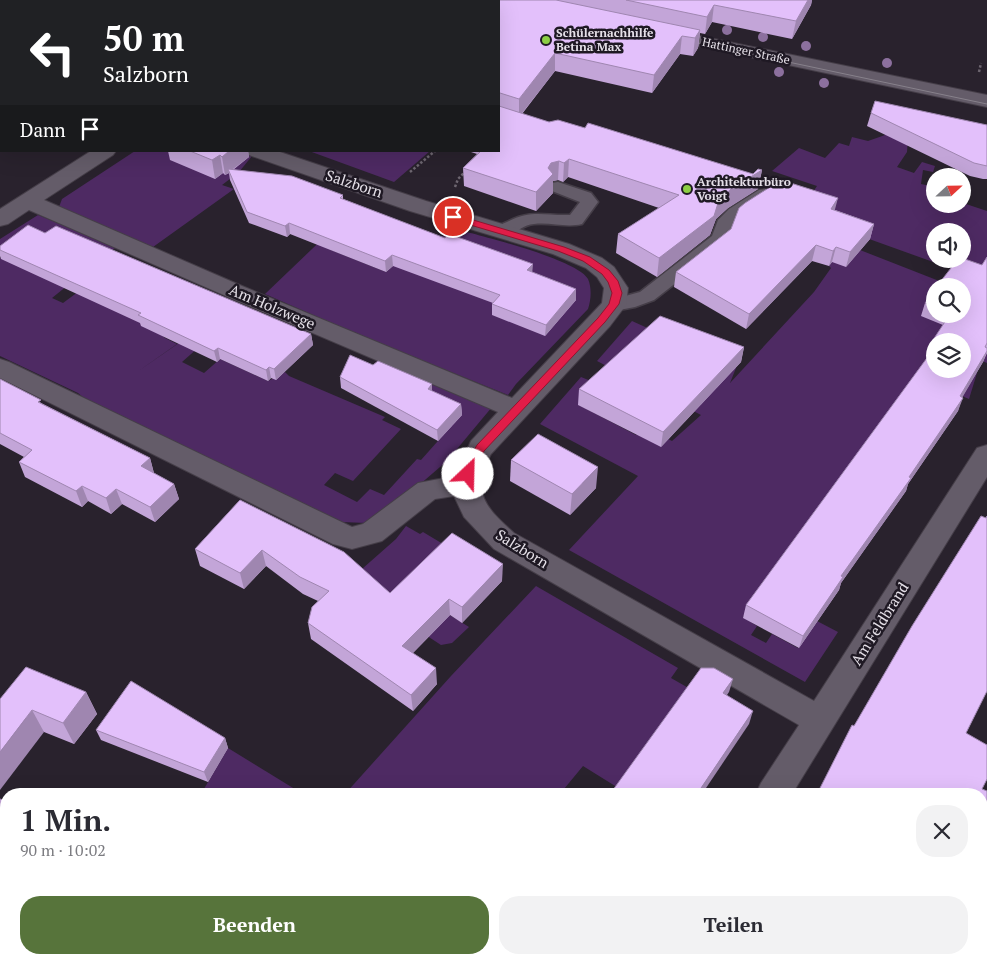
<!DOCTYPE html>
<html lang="de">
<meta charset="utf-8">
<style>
body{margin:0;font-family:"PT Serif",serif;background:#f2f2f3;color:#2b2b33;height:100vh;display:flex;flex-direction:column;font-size:19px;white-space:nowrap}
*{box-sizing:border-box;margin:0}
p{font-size:16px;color:#7c7c81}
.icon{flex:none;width:28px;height:28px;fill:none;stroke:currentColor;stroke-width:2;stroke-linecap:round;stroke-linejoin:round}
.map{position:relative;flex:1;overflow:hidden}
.sheet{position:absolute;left:0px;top:788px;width:988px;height:176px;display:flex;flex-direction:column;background:#fff;border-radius:20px 20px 0 0;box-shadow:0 5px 20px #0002}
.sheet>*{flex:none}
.guide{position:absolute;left:0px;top:0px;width:500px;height:152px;box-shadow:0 5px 20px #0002;background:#202124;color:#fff;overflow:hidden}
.needle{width:32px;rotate:68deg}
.controls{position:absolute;left:926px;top:168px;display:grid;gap:10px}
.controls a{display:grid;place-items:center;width:45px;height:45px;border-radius:50%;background:#fff;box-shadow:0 5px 20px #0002;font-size:25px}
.pin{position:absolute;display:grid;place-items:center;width:42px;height:42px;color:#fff;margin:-21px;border:2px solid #fff;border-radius:50%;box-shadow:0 1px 5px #0007}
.me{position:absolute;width:55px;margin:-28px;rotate:24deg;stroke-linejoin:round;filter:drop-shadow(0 0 4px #0008)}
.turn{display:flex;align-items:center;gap:18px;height:105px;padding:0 20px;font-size:22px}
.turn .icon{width:65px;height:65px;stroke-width:2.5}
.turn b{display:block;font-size:35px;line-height:42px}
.then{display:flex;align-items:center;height:48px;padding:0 20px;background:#0003;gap:10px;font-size:19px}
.round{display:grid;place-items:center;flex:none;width:52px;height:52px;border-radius:20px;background:#f2f2f3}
.head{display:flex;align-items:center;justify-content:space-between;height:85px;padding:0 20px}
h1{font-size:30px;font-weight:700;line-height:38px}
.primary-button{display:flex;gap:10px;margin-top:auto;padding:10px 20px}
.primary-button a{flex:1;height:58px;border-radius:20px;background:#57743b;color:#fff;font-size:20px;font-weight:700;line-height:58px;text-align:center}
.primary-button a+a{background:#f2f2f3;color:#2b2b33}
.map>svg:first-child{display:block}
</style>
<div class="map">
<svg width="987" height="963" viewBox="0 0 987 963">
<rect width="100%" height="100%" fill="#29222d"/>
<g fill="#4e2a63" fill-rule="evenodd">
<path d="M888,134L908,138L907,152L897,167L914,173L922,162L935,166L933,172L923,170L921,184L935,187V204L963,203L987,211V363L963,353L962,341H935V369H962L977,373L969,399L918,378L743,617L757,626L751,635L766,643L772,634L798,648L817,621L838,632L805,682L569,550L638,476L540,424L581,377L591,381L579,405L636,435L644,427L672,441L701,415L597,361L632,321L736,368L730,383L814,292L831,268L829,266L834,258L805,204L817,186L772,171L799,148L825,158L839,143L849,146L852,137L868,141ZM935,231H962V259H935ZM858,235L961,272L952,286L860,250L846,267ZM935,286H962V314H935Z"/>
<path d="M135,151H240L252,156L239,172L222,185L234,189L153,247L59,207L62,199Z"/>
<path d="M309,151H430L394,182Z"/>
<path d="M38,215L117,247L103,255L11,249L0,256V239Z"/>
<path d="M335,227L331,250L386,272L405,255L433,244L452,228C477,235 577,259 588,279C592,288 591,300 588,309L516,384L508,395L354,333L265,294Z"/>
<path d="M0,258L73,281L52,298L63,303L86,286L126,303L165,338L177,344L137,372L205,325L216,332L182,362L204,373L220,359L268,381L285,372L289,376L385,417L382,420L401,429L353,481L335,473L324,485L357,502L370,489L384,495L417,459L421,460L461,415L382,369L388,362L492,407L447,461L397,504L367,523L341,522L90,403L78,393L0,356Z"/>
<path d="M406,526L420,534L423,532L453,550L411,591L469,627L452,643L441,645L409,624L362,569L396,539Z"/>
<path d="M536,586L678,668L671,678L692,690L620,789L583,766L564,789L571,794H345L451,676Z"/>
<path d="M228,748L298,791L296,794H201Z"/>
<path d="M356,958H475V963H354Z"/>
<path d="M737,958H847L857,963H734Z"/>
</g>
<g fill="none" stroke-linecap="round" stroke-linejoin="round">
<g stroke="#453e48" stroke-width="3">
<g id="service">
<path d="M558,182L591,193L598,202L582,224C566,228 551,222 534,224C520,225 511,239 497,235L494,231C497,226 502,224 507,222C531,209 545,216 570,215L580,202L552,191L549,187L552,183Z"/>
<path d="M765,189L771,190L774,194L771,198L741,217L735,222L727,243L654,300L635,307L614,311L607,309L604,305L607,301L640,292L712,236L718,220L729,209L759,190Z"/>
</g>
</g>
<g stroke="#453e48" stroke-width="2">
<g id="minor">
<path d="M91,151H116L113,155L44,200L242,286L512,398L602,303L604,288L597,277L586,268L553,254L410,211L249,155L246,151H277L426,201L569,244L602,258L614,267L628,288L626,305L610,326L491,454C471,493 485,507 514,533L814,701L977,448L987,445V477L792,794H756L761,783L799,725L494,549L464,517L454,496L435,499L382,541L352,549L333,544L0,378V359L9,362L352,527L363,524L418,483L455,476L471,441L498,412L226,296L29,210L8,224L0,226V209Z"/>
<path d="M656,958H694L692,963H653Z"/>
</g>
</g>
<g stroke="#453e48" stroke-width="2">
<path id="tertiary" d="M661,28L987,95V107L655,37L652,33L655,29Z"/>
</g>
<g stroke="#6d6670" stroke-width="2.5" stroke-dasharray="2.5 2" stroke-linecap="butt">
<path d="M334,0L338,1"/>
<path d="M979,72L981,63"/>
<path d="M410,172L435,151"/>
<path d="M455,187L458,179L465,172"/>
</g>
<path stroke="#6d6670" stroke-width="4" stroke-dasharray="4.5 3" stroke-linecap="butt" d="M459,963L460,958"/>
<use href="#service" fill="#645c69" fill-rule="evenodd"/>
<use href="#minor" fill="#645c69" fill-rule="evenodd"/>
<use href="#tertiary" fill="#645c69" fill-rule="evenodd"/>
<path stroke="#87818b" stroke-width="1" d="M684,40L987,104"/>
</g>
<g fill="#8c709e">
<circle cx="727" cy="30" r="5"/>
<circle cx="763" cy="37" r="5"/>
<circle cx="806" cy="46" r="5"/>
<circle cx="887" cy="63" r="5"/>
<circle cx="779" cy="72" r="5"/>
<circle cx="824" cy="83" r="5"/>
</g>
<g fill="#c3a5d8" fill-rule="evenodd">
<path d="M117,0H234L233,1H117Z"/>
<path d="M366,0H812L811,5L792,39L712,22L705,34L700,33L698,48L693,56L680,54L652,93L555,71L522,114L549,122L585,128L753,174L762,170L758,189L728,208L716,219L710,235L657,277L616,253L618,234L659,208L568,177L563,182L558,180L553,181V193L536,211L464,186L463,168L477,154L468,151H499V1Z"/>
<path d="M871,113L987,125V179H983L970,176L867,126Z"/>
<path d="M168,151H248L249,157L233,170L343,195V199L533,273L576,300L545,336L492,315V304L493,303L393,266L386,272L290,234L287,237L249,223L230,180L229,173L225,175L223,173L215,179L170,160Z"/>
<path d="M835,210L874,224L870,239L846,267L832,262L829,266L812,261L746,329L674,287L676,272L731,229Z"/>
<path d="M0,246L311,334L313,345L276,380L271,378L268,381L220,359L217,362L141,326L140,323L1,259L0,256Z"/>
<path d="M987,257V353L983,362L962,397L958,411L908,484L906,491L841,583L839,590L799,648L743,618L746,605L930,354H928L933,340L943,325L921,316L925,303L935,290V314H962L982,265ZM935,341H962L935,369Z"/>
<path d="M744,347L741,362L661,447L578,405L579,389Z"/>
<path d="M340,377L432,391L461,404L462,415L438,441L341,388Z"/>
<path d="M0,379L43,404L150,458L154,473L174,484L179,499L155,522L122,504L111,514L88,501L82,507L25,477L19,462L24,457L0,444Z"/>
<path d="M511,460L596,488L570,515L510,481Z"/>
<path d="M240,500L390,593L502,581L462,623L450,615L413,653L437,684L413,711L311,639L308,623L318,601L303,594L266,566L244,589L200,566L195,549Z"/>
<path d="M987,516V692H986L966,733L982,789L987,963H917L919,958H981V794L854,726Z"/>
<path d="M86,692L97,714L74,744L44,732L0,699Z"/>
<path d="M96,730L225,738L228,748L208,782L101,740Z"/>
</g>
<g fill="#9f86b0">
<path d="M218,0H234L233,1H216Z"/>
<path d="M808,0H812L811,5L792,39L796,21Z"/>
<path d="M714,5L712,22L705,34L707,17Z"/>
<path d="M700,30L698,48L693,56L695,38Z"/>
<path d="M682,36L680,54L652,93L654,75Z"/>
<path d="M555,53V71L519,117V99Z"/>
<path d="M499,93H500V111L499,112Z"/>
<path d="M229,151H248L249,157L229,172L228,169L229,173L225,175L222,157Z"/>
<path d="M220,155L223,173L215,179L212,160Z"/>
<path d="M569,159L568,177L563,182L564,163Z"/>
<path d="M559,161L558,180L553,181V193L536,211V192L548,168L551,163Z"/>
<path d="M762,170L758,189L728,208L716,219L710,235L657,277L659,258L731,189Z"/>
<path d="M838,198L834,213L831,209Z"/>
<path d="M289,223L290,234L287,237L285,226Z"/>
<path d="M874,224L870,239L846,267L850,252Z"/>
<path d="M816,245L812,261L746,329L749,314Z"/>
<path d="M836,247L832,262L829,266L833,251Z"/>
<path d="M392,255L393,266L386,272L385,261Z"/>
<path d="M533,264L532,275L527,270Z"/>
<path d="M576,289V300L545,336L546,325Z"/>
<path d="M311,334L313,345L276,380L274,369Z"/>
<path d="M744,347L741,362L661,447L663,432Z"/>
<path d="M218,348L220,359L217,362L214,351Z"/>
<path d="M987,351L983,362L955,410L960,396Z"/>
<path d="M269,367L271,378L268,381L266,370Z"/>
<path d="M432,384V395L428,389Z"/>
<path d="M963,398L958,411L908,484L906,491L841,583L839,590L799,648L803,636L841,576Z"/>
<path d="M461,404L462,415L438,441L437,430Z"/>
<path d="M150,458L154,474L141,466Z"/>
<path d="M598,467L596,488L570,515L572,494Z"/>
<path d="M174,484L179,499L155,522L150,507Z"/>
<path d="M82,486L88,501L82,507L76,491Z"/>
<path d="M116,489L122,504L111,514L106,498Z"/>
<path d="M262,550L266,566L244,589L240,573Z"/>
<path d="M503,564L502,581L462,623V607Z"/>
<path d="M449,599L450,615L404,662L402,646Z"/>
<path d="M436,668L437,684L413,711L411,695Z"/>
<path d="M733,679L729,692L719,707L723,693Z"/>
<path d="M86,692L97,714L74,744L63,723Z"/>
<path d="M32,710L44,732L0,790V752Z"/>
<path d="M753,711L749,724L702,794H697Z"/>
<path d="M225,738L228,748L208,782L204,772Z"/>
<path d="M6,809V848L0,849V818Z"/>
<path d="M318,958H330L327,963H315Z"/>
</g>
<g fill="#e3c0fb" stroke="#9f86b0">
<path d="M126,0H218L216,1H124Z"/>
<path d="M366,0H556L700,30L695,38L682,36L654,75L555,53L519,99L500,93H499V1H364Z"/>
<path d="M626,0H808L796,21L714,5L707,17Z"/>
<path d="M875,101L987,125V166L974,163L871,113Z"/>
<path d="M499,106L549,122L558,120L585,128L588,123L753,174L758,169L762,170L731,189L719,200L714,216L659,258L618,234L679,195L569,159L564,163L559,161L551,163L548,168L553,174L536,192L463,168L481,151H499Z"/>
<path d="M190,151H229L222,157L220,155L212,160Z"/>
<path d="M228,169L292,176L343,195L340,198L445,238L449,234L533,264L527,270L576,289L546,325L492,304L500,295L392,255L385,261L289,223L285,226L247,212Z"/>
<path d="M781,180L838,198L831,209L874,224L850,252L836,247L833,251L816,245L749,314L676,272L731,229L739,208L745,203Z"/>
<path d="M28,225L45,233L56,226L311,334L274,369L269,367L266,370L218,348L214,351L138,315L141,313L0,250V246Z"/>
<path d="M987,257V343L985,347L987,348V351L960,396L963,398L909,477L911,478L841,576L843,577L803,636L746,605L935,347V369H962V341H936L933,340L950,314H962V286H937L958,259H962V258L982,265Z"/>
<path d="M935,290V307L925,303Z"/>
<path d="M660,316L744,347L663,432L579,389Z"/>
<path d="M350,355L373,365L378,361L432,384L428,389L461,404L437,430L340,377Z"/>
<path d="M0,379L41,400L38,402L150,458L141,466L174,484L150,507L116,489L106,498L82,486L76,491L19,462L32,450L0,433Z"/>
<path d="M538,434L598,467L572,494L511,460Z"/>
<path d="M240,500L344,552L390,593L452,533L503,564L462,607L449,599L402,646L436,668L411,695L308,623L312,607L329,591L300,577L262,550L240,573L195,549Z"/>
<path d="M981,516L986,518L987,516V691L966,733L987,745V779L982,789L987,791V963H921L924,958H981V794H817L852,725L854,726L912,626Z"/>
<path d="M26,667L86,692L63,723L32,710L0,752V699Z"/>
<path d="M701,668H714L733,679L723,693L753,711L697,794H610Z"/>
<path d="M131,681L225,738L204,772L96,730Z"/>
<path d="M0,799L6,801V809L0,818Z"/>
<path d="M0,837L6,839V958H318L315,963H0Z"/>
<path d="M474,958H556V963H473Z"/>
</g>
<path fill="#e11d48" stroke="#92132f" d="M453,214L564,247L590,257L609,270L618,281L622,293L619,304L605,322L484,451L472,477L468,478L463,474L466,464L477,445L598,318L609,304L612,293L608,282L602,274L583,261L558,251L450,219L449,217Z"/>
<g fill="#8cce45" stroke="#1f1924" stroke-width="2">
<circle cx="546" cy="40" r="5"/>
<circle cx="687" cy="189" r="5"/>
</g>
<g text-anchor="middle" stroke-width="5" stroke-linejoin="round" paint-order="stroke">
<g font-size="12" font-weight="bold" fill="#e5e0e8" stroke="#1f1924" text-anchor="start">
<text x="556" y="37">Schülernachhilfe<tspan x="556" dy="14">Betina Max</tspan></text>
<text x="697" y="186">Architekturbüro<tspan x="697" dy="14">Voigt</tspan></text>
</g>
<g font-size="12" fill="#e5e0e8" stroke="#1f1924">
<text transform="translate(746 51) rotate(12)" y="4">Hattinger Straße</text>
</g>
<g font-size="15" fill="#e5e0e8" stroke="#1f1924">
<text transform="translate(354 184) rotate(18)" y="5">Salzborn</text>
<text transform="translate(272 307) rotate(23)" y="5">Am Holzwege</text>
<text transform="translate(522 549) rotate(32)" y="5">Salzborn</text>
<text transform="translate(880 624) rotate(-58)" y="5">Am Feldbrand</text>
</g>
</g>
</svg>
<div class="controls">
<a><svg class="needle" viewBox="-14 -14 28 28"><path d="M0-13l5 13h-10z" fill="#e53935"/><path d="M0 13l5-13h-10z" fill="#7c7c81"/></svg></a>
<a><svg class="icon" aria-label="sound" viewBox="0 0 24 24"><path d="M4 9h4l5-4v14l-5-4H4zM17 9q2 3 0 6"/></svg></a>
<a><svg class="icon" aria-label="search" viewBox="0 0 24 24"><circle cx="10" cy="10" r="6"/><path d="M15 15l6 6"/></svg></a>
<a><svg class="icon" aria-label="layers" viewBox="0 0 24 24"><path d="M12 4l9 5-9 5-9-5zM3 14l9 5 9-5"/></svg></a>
</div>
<div class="pin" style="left:453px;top:217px;background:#d93025"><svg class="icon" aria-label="arrive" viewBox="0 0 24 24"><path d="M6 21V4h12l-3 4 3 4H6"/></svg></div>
<svg class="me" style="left:468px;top:474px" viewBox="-20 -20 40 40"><circle r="19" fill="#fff"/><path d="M0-13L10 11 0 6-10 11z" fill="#e11d48"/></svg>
<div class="guide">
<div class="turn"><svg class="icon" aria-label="left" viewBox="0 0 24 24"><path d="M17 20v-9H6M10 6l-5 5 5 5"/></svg><div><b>50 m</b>Salzborn</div></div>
<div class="then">Dann<svg class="icon" aria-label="arrive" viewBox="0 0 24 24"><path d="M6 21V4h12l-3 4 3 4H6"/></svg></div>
</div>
<section class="sheet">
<div class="head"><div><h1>1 Min.</h1><p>90 m · 10:02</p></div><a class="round"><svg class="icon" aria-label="close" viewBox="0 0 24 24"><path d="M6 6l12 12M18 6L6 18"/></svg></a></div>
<div class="primary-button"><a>Beenden</a><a>Teilen</a></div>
</section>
</div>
